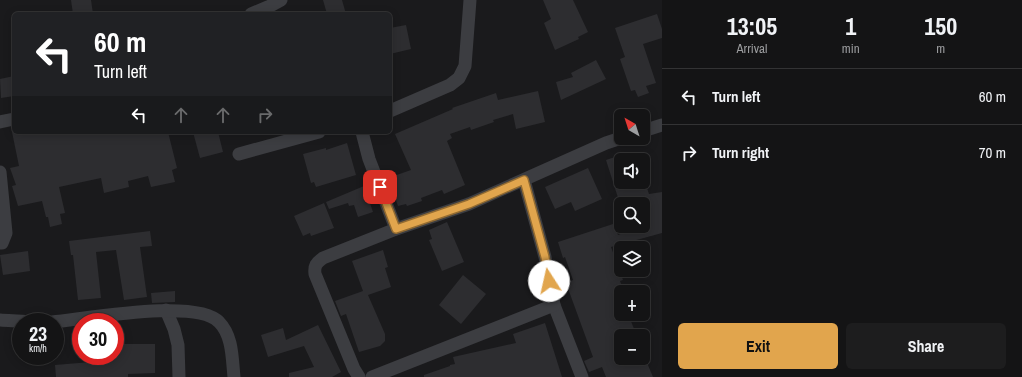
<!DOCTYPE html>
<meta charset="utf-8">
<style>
body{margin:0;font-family:"Archivo Narrow",sans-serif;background:#1d1d1e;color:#f1f3f6;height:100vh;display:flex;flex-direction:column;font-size:15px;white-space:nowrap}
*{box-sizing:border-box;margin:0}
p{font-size:13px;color:#9d9ea0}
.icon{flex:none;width:22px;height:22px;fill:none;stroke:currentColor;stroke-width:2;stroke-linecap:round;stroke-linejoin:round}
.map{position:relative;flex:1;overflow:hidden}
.panel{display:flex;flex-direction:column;background:#141415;width:360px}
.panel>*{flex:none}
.banner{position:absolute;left:12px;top:12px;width:380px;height:122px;border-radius:6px;box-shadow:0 2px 10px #0003,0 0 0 1px #333334;background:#202124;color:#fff;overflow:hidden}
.needle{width:26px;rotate:321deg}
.fabs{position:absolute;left:614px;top:109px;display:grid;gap:8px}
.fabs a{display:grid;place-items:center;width:36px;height:36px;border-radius:6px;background:#141415;box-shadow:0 2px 10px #0003,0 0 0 1px #333334;font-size:20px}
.speed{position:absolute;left:12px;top:313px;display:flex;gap:8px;font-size:20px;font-weight:700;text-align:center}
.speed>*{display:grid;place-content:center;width:52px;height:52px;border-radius:50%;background:#141415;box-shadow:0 2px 10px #0003,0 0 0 1px #333334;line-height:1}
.speed small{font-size:10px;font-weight:400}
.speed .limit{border:6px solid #d22;background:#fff;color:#111}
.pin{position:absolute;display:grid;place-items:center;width:34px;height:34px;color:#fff;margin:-17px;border-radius:8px;box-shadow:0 2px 6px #0006}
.me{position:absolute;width:44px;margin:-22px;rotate:350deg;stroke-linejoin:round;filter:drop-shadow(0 0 3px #0008)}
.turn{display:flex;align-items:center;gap:14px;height:84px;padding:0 16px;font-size:18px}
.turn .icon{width:52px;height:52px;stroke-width:2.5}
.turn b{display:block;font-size:28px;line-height:34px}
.lanes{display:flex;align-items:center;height:38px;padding:0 16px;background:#0003;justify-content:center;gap:20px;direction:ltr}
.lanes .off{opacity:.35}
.eta{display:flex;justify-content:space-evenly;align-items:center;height:68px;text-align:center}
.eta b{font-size:24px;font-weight:700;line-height:28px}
.button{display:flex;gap:8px;margin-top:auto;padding:8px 16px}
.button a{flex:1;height:46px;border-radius:6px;background:#e1a54d;color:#111;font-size:16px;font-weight:700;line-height:46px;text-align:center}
.button a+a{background:#1d1d1e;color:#f1f3f6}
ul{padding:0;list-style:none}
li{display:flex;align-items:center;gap:12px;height:56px;padding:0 16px;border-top:1px solid #333334}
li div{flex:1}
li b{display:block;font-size:15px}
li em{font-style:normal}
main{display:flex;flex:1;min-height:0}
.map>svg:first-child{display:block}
</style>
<main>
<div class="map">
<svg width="662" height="377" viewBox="0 0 662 377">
<rect width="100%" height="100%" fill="#1a1a1c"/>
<g fill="#2d2d30">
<path d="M71,0H91L93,14H73Z"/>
<path d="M323,0H342L346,14H327Z"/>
<path d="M543,0H573L588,32L578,37L579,39L555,50L544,23L551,19Z"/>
<path d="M657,14L662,29V38L643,44L656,83L646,86L649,93L638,97L635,90L631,91L620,59L625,57L615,28Z"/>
<path d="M406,25L411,49L390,54V28Z"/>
<path d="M596,60L606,79L561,100L556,82L573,77L571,73Z"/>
<path d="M14,76V96L1,98L0,79Z"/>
<path d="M538,91L545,122L516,129L513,114L493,120L494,122L471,130L470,127L450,134L452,138L447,141L465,185L444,194L442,190L421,198L422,201L407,206L406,204L398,206L388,178L411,170L395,134L453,109L452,108L496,93L498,100Z"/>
<path d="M12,132H168L177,168L172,170L175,182L151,187L148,176L128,181L129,187L104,193L101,178L59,187L65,213L60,214L62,224L50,227L48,217H46L42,201L18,206L12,186L16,185L10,168L19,166Z"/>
<path d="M193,132H218L223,152L200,158Z"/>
<path d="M347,143L356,175L316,187L314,182L311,183L303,154L326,148V150Z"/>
<path d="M621,155V182H645L649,194L662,192V233L611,247L623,280L620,281L624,292H621V314H628L637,336H621V358H645L653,377H606L602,367L589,372L584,361L593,357L566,283L573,280L565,257L563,258L558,242L613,224L618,235L628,231L627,226H643V204H620L606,160Z"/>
<path d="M588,168L602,199L575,211L571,202L555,209L545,187Z"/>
<path d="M364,186L373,212L358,217L354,205L349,206L348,203L329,209L326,202Z"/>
<path d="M324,203L334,228L311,236L310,233L303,236L294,216Z"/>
<path d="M447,222L464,262L442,271L429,240L432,239L429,230Z"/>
<path d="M150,231L152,246L140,247L147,297L124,300L116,250L96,252L101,298L78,300L73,255H71L69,241Z"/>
<path d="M383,250L388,267L385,268L391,287L368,295L385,334V341L380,346L359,352L346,314L341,316L335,301L363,291L352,261Z"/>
<path d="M28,251L30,271L3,275L0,255Z"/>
<path d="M463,275L486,294L461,324L439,305Z"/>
<path d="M175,291V302L152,303L151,293Z"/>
<path d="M545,323L562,377H424V375L450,366V365L455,364L453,357L516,343L513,334Z"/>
<path d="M318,325L341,372L332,377H289V373L314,367L304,346L268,357L261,335L283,328L286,340Z"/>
<path d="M115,344H155V373L128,374V377H56L55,365L91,362L90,356H115Z"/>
</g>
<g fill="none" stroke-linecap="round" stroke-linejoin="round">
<g stroke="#3c3d41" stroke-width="13">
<path d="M251,14L270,6L281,0"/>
<path d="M390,111L450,85L459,78L465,66L470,0"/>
<path d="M0,122L14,119"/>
<path d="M643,131L662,125"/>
<path d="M362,132L369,159L396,229"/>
<path d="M239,154L319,132"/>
<path d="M0,172L6,233L2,243H0"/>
<path d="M524,180L545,257L554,305L582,377"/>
<path d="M166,310L174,329L178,345L179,377"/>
<path d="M0,320C17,321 35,323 52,322C86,319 197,298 219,322C233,336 232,359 234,377"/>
<path d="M359,377L354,369L315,274C314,266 316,263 323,258L396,229L469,204L606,143L621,138"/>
<path d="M372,377L554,305"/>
</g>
</g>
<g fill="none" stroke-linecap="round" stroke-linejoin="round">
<g stroke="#926b32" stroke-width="10">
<path id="route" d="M380,187L396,229L469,204L524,180L545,257L549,281"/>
</g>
<use href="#route" stroke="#e1a54d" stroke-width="7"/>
</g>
</svg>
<div class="fabs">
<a><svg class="needle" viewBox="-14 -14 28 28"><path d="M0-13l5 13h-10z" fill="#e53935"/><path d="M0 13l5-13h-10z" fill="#9d9ea0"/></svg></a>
<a><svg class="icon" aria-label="sound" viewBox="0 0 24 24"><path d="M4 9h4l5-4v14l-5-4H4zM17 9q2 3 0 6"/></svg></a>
<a><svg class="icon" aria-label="search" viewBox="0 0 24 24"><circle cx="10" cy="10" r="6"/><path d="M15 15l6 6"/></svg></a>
<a><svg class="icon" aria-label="layers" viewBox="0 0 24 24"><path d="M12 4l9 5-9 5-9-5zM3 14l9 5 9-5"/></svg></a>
<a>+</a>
<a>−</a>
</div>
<div class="speed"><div>23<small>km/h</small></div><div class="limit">30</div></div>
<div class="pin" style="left:380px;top:187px;background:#d93025"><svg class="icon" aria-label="arrive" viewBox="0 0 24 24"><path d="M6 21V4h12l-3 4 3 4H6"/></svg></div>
<svg class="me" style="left:549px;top:281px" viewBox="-20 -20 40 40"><circle r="19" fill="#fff"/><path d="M0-13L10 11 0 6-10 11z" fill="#e1a54d"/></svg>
<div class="banner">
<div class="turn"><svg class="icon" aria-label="left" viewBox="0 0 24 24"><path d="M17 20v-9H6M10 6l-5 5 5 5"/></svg><div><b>60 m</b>Turn left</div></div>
<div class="lanes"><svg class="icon" aria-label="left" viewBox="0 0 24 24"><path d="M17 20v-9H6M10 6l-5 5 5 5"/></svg><svg class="icon off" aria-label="ahead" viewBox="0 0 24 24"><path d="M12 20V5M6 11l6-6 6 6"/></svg><svg class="icon off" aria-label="ahead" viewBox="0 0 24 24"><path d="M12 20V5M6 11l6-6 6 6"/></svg><svg class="icon off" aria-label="right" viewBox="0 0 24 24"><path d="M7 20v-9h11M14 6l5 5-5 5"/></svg></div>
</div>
</div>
<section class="panel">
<div class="eta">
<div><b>13:05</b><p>Arrival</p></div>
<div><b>1</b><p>min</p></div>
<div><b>150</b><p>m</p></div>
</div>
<ul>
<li><svg class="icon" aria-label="left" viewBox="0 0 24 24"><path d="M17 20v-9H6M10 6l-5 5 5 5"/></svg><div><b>Turn left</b></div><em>60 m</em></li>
<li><svg class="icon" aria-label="right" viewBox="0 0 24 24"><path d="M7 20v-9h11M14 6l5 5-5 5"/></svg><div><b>Turn right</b></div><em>70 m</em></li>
</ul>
<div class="button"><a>Exit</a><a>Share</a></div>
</section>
</main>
